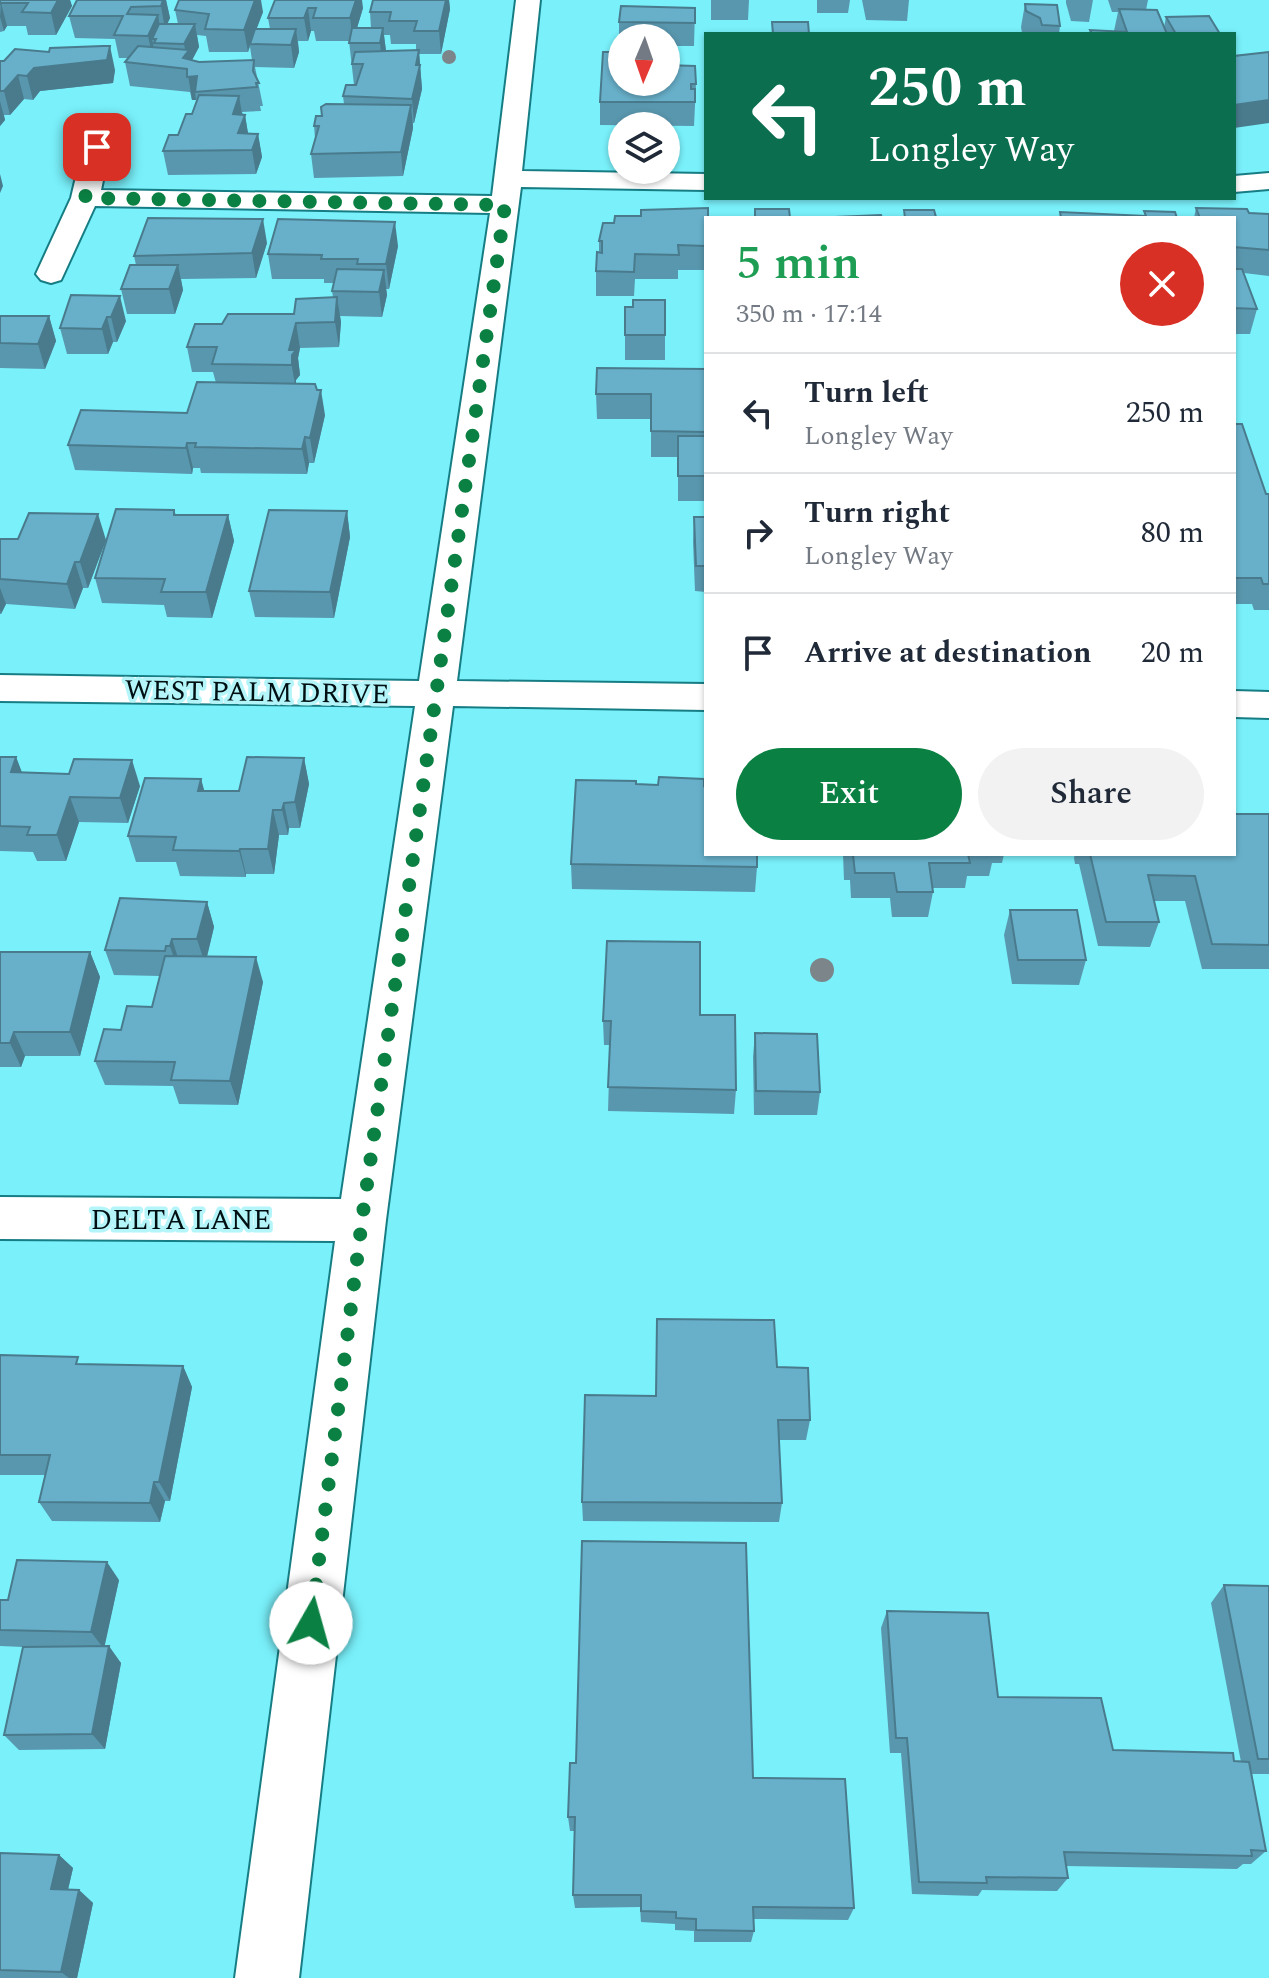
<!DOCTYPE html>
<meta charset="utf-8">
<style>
body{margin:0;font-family:Spectral,serif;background:#f2f2f3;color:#1f2937;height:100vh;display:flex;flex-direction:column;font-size:30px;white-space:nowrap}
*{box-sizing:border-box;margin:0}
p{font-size:26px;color:#747a83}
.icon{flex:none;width:44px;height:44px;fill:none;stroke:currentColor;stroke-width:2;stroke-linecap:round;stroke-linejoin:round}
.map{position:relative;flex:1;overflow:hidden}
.sheet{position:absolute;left:704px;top:216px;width:532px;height:640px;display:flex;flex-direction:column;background:#fff;border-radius:0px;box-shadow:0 2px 6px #0004}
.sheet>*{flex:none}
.hud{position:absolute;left:704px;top:32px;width:532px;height:168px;border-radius:0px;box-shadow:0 2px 6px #0004;background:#0b6e4f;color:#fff;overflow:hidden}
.needle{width:52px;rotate:182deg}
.controls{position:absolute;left:608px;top:24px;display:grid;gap:16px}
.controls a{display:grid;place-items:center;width:72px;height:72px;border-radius:50%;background:#fff;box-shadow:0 2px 6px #0004;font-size:40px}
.pin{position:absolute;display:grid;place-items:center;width:68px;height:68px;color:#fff;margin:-34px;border-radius:16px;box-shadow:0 4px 12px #0006}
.me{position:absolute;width:88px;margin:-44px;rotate:7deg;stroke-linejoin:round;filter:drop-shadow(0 0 6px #0008)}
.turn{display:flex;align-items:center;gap:28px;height:168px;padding:0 32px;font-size:36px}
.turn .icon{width:104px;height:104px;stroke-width:2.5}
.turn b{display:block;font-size:56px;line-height:68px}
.round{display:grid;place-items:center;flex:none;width:84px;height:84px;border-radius:42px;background:#f2f2f3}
.overview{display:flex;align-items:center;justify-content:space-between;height:136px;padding:0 32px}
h1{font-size:48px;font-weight:600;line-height:60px;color:#1e9e55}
.primary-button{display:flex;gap:16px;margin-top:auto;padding:16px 32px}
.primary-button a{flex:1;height:92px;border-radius:48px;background:#0b8043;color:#fff;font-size:32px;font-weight:600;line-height:92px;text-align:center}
.primary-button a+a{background:#f2f2f3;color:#1f2937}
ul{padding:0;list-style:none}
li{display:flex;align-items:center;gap:24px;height:120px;padding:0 32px;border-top:2px solid #e0e1e3}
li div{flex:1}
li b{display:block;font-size:30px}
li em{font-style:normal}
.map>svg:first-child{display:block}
</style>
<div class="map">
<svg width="1269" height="1978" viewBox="0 0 1269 1978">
<rect width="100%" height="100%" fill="#79f0fa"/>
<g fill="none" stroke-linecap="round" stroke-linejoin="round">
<g stroke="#177d84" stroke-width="4">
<g id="minor">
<path d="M516,0H540L522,171L706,174V190L521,187L457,681L706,684V710L453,706L386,1220L299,1978H235L335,1241L0,1239V1197L341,1199L415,706L0,701V675L419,681L490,213L95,206L61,280L51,283L41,280L36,274L71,198L89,122L93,116H111L115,122L101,190L492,196Z"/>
<path d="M1269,173V189L1234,192V176Z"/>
<path d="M1234,691L1269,692V718L1234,717Z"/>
</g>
</g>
<use href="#minor" fill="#fff" fill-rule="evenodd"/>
</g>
<g fill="#7c868a">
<circle cx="449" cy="57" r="7"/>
<circle cx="822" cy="970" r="12"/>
</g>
<g fill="#5997ae" fill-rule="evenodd">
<path d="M0,0H70L72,6L56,35H28L26,26H7L4,31L0,32Z"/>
<path d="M77,0H166L170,18L167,24H178L175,10L263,12L256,29H270L268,18L275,0L363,8L357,28H371L370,12L373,0H449L450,9L441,54H419L422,89L414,123H413V128L403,176L314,178L311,154L315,138L314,126L322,116L344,104L343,96L354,85L349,41H316L314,31H311L308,41H298L299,52L294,68L255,67L263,106H260L261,111L242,112L243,115H245L248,134H258L262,157L256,174L168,175L163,151L178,135L192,114L197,102L196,100H192L190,92L130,86L125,62L128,58H119L115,39L75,38L69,16ZM197,35L206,36L209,52H248L250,47L252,60L199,62L192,60L199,47ZM384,35H390L391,44H416V50L386,51Z"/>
<path d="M711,0H749L748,20H711Z"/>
<path d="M817,0H850L848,13H817Z"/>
<path d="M862,0H909L907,21L866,20Z"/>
<path d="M1066,0H1093L1089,22L1071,21L1066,3Z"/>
<path d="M1108,0H1148L1146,10L1164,27L1166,17L1220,34H1089L1090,30L1114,31L1118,12H1112Z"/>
<path d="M1025,4L1060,26L1059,34L1022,33L1021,27Z"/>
<path d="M695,8L694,46H666V38H622V45H619V22Z"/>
<path d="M0,61L115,70L113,83L40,91L33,100L24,99L10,115H4L5,120L0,126Z"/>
<path d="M622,82L696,84L694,126L600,125V102Z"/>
<path d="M1196,208L1269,214V276L1244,273L1257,309L1250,334H1234V218H1194Z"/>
<path d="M706,218V270H678V279H635L634,296H596V271L599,252V241L614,223Z"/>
<path d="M267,243L256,278L181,279L183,290L175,314H127L121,289L136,265L134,256Z"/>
<path d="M398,246L389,289H386L387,295L382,317L340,316L341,322L339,347L300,348L298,358L300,375L296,380V384L325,415L314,463H309L307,474L201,473L200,468H193L192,474L75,470L68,445L187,413L216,383L213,372H192L187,347L222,324L294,314L333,297L332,291L334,283H324V279H272L268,254Z"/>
<path d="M71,295L126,321L117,342H113L108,354H67L60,328Z"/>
<path d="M665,300V360H625V307H633Z"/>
<path d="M0,316H49L56,341L45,369L0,368Z"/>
<path d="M706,369V501H678V457H651V419H597L596,394Z"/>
<path d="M1234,424L1266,494H1269V610H1254L1252,604H1234Z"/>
<path d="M174,510L176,515H228L234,541L212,618L167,617L164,605L102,603L95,578Z"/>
<path d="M347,511L350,537L334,618L255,617L249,591Z"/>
<path d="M694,517H706V592L695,591L693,542Z"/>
<path d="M0,539L106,540L88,588H83L75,609L6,604L1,614H0Z"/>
<path d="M0,757H16L22,773L140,786L128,823L79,822L66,861H37L33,852L0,851Z"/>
<path d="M304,758L309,784L300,828H289L288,835H279L274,874H246V877L180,876L176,862H136L128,836L201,779L204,791H239Z"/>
<path d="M636,784L704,786L757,867L755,892L572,889L571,864Z"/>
<path d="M1269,814V969H1202L1185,901H1154L1159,922L1150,947L1098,946L1079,864H1075L1074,858L1075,854H1234Z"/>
<path d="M843,854H1004L1002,863H992L989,876H967L965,888H933V892L928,917H892L890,898H851L850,880H844Z"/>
<path d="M207,902L214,927L207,957L263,982L238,1105L179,1104L173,1086L105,1085L95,1061L121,1030L152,1007L160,976L114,975L105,950Z"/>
<path d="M1010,910L1086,960L1079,985L1012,984L1004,935Z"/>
<path d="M0,952H90L100,977L80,1056H25L21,1067H0Z"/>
<path d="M700,1015L736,1090L734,1114L608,1111L610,1045H604L603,1021Z"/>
<path d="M755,1033L820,1092L817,1115H754L753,1057Z"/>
<path d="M0,1355L82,1364L183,1366L192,1387L170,1501H165L160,1522L52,1521L39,1502L45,1475H0Z"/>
<path d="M777,1367L810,1420L806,1440H779L782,1503L779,1522L583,1521L582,1502L656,1396Z"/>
<path d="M119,1580L104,1646L121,1663L105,1749L19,1750L4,1735L23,1647L0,1646V1600H8Z"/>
<path d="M1224,1585L1269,1586V1774H1252L1266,1851L1251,1864H1243L1237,1869L1066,1866L1068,1878L1057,1891L982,1890L978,1896L912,1894L901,1753H890L881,1628L887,1611L998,1697L1113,1750L1241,1762L1211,1603Z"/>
<path d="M753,1778L854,1908L848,1920L754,1919V1931L751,1942H694V1931L675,1930V1924L641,1922L640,1907L575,1908L573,1895L575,1831H570L568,1817Z"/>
<path d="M0,1853L59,1855L73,1868L68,1890H79L93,1903L77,1978H0Z"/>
</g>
<g fill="#497b8d">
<path d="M58,0H70L72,6L56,35L51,13Z"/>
<path d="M163,0H166L170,18L165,29L161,6Z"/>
<path d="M255,0H261L263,12L251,44H250L248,52L244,30Z"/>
<path d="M356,0H362L363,8L353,41L350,18Z"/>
<path d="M446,0H449L450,9L441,54L439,31Z"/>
<path d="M1,3L7,26L4,31L0,17Z"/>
<path d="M308,8L311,31L308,41L304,18Z"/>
<path d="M158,15L162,38L152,39L155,54L153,59L148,36Z"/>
<path d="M195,24L199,47L191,62L197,76L195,92L196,100H192L187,69L183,58L186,54L184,44Z"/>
<path d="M383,28L386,51L382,66L380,43Z"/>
<path d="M296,29L299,52L294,68L291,45Z"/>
<path d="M110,46L115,70L113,83L40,91L33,100L27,76L34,68Z"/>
<path d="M419,50L422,89L414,123L412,99Z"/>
<path d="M18,75L24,99L10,115L4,91Z"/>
<path d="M239,96L243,119L245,115L249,139L241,150L233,114Z"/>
<path d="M1269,100V123L1234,128V105Z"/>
<path d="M0,101L5,120L0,126Z"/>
<path d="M411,105L413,128L403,176L401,152Z"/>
<path d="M258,134L262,157L256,174L252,150Z"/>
<path d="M0,174L3,186L0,193Z"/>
<path d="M263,219L267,243L256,278L252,253Z"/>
<path d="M395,222L398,246L389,289L386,264Z"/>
<path d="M178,265L183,290L175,314L169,289Z"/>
<path d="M384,270L387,295L382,317L379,292Z"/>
<path d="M120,296L126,321L117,342L111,317Z"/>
<path d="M337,297L341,322L339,347L335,322Z"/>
<path d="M49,316L56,341L45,369L38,344Z"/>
<path d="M107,317L113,342L108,354L102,329Z"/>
<path d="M296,323L300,348L298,358L300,375L296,380V390L289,350Z"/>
<path d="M321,390L325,415L314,463L310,438Z"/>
<path d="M305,437L309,463L307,474L302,449Z"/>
<path d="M187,443L193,468L192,474L186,448Z"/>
<path d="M347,511L350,537L334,618L330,592Z"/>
<path d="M98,514L106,540L88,588L80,562Z"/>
<path d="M228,515L234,541L212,618L206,592Z"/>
<path d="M75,562L83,588L75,609L67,584Z"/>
<path d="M0,588L6,604L1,614L0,610Z"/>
<path d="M16,757L26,783L11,772Z"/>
<path d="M304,758L309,784L300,828L295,802Z"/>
<path d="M132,760L140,786L128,823L120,798Z"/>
<path d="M201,779L208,804L198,791Z"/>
<path d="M70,797L79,822L66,861L57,835Z"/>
<path d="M284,803L289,828L288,835L282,810Z"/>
<path d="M273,810L279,835L274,874L268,849Z"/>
<path d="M240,849L246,874V877L239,851Z"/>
<path d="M207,902L214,927L205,964L197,939Z"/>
<path d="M172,939L180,964L178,971L170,946Z"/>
<path d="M90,952L100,977L80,1056L70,1032Z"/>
<path d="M256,957L263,982L238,1105L230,1081Z"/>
<path d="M14,1032L25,1056L21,1067L10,1043Z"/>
<path d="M183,1366L192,1387L170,1501L159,1482Z"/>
<path d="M154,1482L165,1501L160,1522L150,1503Z"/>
<path d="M107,1562L119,1580L104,1649L91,1632Z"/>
<path d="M109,1646L121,1663L105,1749L92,1734Z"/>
<path d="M59,1855L73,1868L65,1902L51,1889Z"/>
<path d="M79,1890L93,1903L77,1978H69L61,1972Z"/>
</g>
<g fill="#68b0ca" stroke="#497b8d" stroke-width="2">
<path d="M0,0H58L51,13L22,12L28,3H1L0,5Z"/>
<path d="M77,0H163L161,6L131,7L127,14L158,15L148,36L114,35L123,16H69Z"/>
<path d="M179,0H255L244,30L205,29L209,14L175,10Z"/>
<path d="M275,0H356L350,18H313L316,8H308L304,18H268Z"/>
<path d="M373,0H446L439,31H414L417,21H389L391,12H370Z"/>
<path d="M1025,4L1057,5L1060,26L1042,25L1040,18L1026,11Z"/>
<path d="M621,6L695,8V23L619,22Z"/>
<path d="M1119,9L1157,10L1167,34H1092L1090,30L1127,32Z"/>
<path d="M1209,16L1220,34H1176L1166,17Z"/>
<path d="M772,22H808L809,34H773Z"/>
<path d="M159,24H195L184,44L154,43L156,39H152Z"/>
<path d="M352,28H383L380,43H349Z"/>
<path d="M255,29H296L291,45L250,44Z"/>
<path d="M103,46H110L107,60L34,68L27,76L18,75L4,91H0V61H4L15,49L49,52L50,48Z"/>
<path d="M138,46L189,50L183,58L199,62L254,60L253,71L259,83H256L257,87L195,92L197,76L187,77V69L125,62Z"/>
<path d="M419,50L416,65H420L412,99L343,96L346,85H356L363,64H352L355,52Z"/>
<path d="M603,52H622V82H666V65L695,66L696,84H691V89H695V102H600Z"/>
<path d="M1269,52V100L1234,105V56Z"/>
<path d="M199,95L239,96L233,114L245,115L238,133L258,134L252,150L163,151L169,135H178L186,114H192Z"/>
<path d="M326,104L411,105L401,152L311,154L319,126H314L316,116H322L321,107Z"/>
<path d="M708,208V218H706V246L678,245L679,255L635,254L634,272L596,271L597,252L602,253V241H599L603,223H614L615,216H641V210Z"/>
<path d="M1196,208L1247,209L1249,213L1269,214V250L1234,247V218H1200Z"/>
<path d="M755,209H789L790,218H755Z"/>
<path d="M904,210H934L936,217L1003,218H905Z"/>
<path d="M1144,211L1175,212L1177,218H1061L1060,212L1146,216Z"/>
<path d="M881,215L882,218H811Z"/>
<path d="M148,218L263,219L252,253L134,256Z"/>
<path d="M278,219L395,222L386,264H357L358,259H321L322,255L268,254Z"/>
<path d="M130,265H178L169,289H121Z"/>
<path d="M337,269L384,270L379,292L332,291Z"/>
<path d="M1234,269H1242L1257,309L1234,308Z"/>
<path d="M71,295L120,296L111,317H107L102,329L60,328Z"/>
<path d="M337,297L335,322L296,323L289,350H296L292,355V365L212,364L217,347H187L195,324H222L228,314H294L296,299Z"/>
<path d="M633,300H665V335H625V307H633Z"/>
<path d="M0,316H49L38,344L0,343Z"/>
<path d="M597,368L706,369V432L651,431V394H596Z"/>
<path d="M197,382L315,384L317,390H321L310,438L305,437L302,449L195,447L196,443H187L186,448L68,445L81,410L187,413Z"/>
<path d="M1234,424H1242L1266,494H1269V584H1263L1261,578H1234Z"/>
<rect x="678" y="436" width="28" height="40"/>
<path d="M116,509L174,510V515H228L206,592H161L165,579L95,578Z"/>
<path d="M269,510L347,511L330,592L249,591Z"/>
<path d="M29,513L98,514L80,562H75L67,584L0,579V539H18Z"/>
<path d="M694,517H706V566H696Z"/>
<path d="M0,757H16L11,772L69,774L74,759L132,760L120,798L70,797L57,835H27L30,827L0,826Z"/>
<path d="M247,757L304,758L295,802L284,803L282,810H273L268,849H240L239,851L173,850L176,837L128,836L145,778L201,779L198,791H239Z"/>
<path d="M659,777L704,779V786L706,785V854H757V867L571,864L576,780L636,781V784L658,785Z"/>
<path d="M1234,814H1269V945L1212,944L1195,876L1148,875L1159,922H1106L1090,854H1234Z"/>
<path d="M847,854H968L970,863H929L933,892H897L894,873H855L853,855Z"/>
<path d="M120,898L207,902L197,939H172L170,946H166L165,951L105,950Z"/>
<path d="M1010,910H1077L1086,960H1018Z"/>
<path d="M607,941L700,942V1015H735L736,1090L608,1087L611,1021H603Z"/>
<path d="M0,952H90L70,1032H14L10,1043H0Z"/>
<path d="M165,956L256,957L230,1081L171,1080L175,1062L95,1061L104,1029L121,1030L127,1006L152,1007Z"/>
<path d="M755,1033L817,1034L820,1092L756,1091Z"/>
<path d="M657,1319L774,1320L777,1367L808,1368L810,1420H778L782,1503L582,1502L585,1395L656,1396Z"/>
<path d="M0,1355L78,1357L76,1364L183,1366L159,1482H154L150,1503L39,1502L50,1455H0Z"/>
<path d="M582,1541L746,1543L753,1778L845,1779L854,1908L753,1907L754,1931L696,1930V1919L676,1918V1912L641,1911V1895H573L575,1817H568L570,1763H576Z"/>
<path d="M17,1560L107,1562L91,1632L0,1630V1600H8Z"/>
<path d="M1224,1585L1269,1586V1759H1258Z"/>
<path d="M887,1611L988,1613L998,1697L1101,1698L1113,1750L1233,1753L1234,1761L1249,1762L1266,1851L1251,1850L1252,1856L1064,1852L1068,1878L986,1877L987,1883L919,1882L907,1738H896Z"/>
<path d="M109,1646L92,1734L4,1735L23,1647Z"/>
<path d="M0,1853L59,1855L51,1889L79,1890L61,1972L0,1970Z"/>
</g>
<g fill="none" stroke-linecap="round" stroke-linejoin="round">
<path stroke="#0b8043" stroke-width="14" stroke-dasharray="0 25.2" d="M97,147L85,198L505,205L362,1220L311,1623"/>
</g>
<g text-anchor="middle" stroke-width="7" stroke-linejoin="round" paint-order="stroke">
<g font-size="28" fill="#001012" stroke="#b4f5fa">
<text transform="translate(257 691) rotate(1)" y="10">WEST PALM DRIVE</text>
<text x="181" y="1229">DELTA LANE</text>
</g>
</g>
</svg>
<div class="controls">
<a><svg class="needle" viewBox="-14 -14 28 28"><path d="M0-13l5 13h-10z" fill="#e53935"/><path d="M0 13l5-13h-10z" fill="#747a83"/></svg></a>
<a><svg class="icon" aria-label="layers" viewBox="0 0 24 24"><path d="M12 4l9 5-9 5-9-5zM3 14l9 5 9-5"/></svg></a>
</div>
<div class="pin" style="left:97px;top:147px;background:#d93025"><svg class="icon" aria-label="arrive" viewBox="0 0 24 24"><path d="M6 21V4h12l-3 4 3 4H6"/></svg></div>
<svg class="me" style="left:311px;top:1623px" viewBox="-20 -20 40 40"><circle r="19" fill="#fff"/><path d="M0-13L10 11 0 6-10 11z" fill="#0b8043"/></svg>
<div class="hud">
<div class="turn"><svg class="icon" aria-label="left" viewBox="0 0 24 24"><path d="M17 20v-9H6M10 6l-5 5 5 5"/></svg><div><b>250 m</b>Longley Way</div></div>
</div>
<section class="sheet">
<div class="overview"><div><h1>5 min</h1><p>350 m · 17:14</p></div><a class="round" style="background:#d93025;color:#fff"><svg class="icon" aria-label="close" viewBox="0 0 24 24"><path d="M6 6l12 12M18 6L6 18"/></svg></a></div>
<ul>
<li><svg class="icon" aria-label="left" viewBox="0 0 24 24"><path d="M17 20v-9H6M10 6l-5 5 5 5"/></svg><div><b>Turn left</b><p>Longley Way</p></div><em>250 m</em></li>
<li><svg class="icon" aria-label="right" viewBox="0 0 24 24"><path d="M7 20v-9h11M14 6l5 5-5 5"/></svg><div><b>Turn right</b><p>Longley Way</p></div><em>80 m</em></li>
<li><svg class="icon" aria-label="arrive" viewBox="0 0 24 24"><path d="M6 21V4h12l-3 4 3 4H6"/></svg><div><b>Arrive at destination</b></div><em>20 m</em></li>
</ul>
<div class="primary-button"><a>Exit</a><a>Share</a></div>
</section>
</div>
